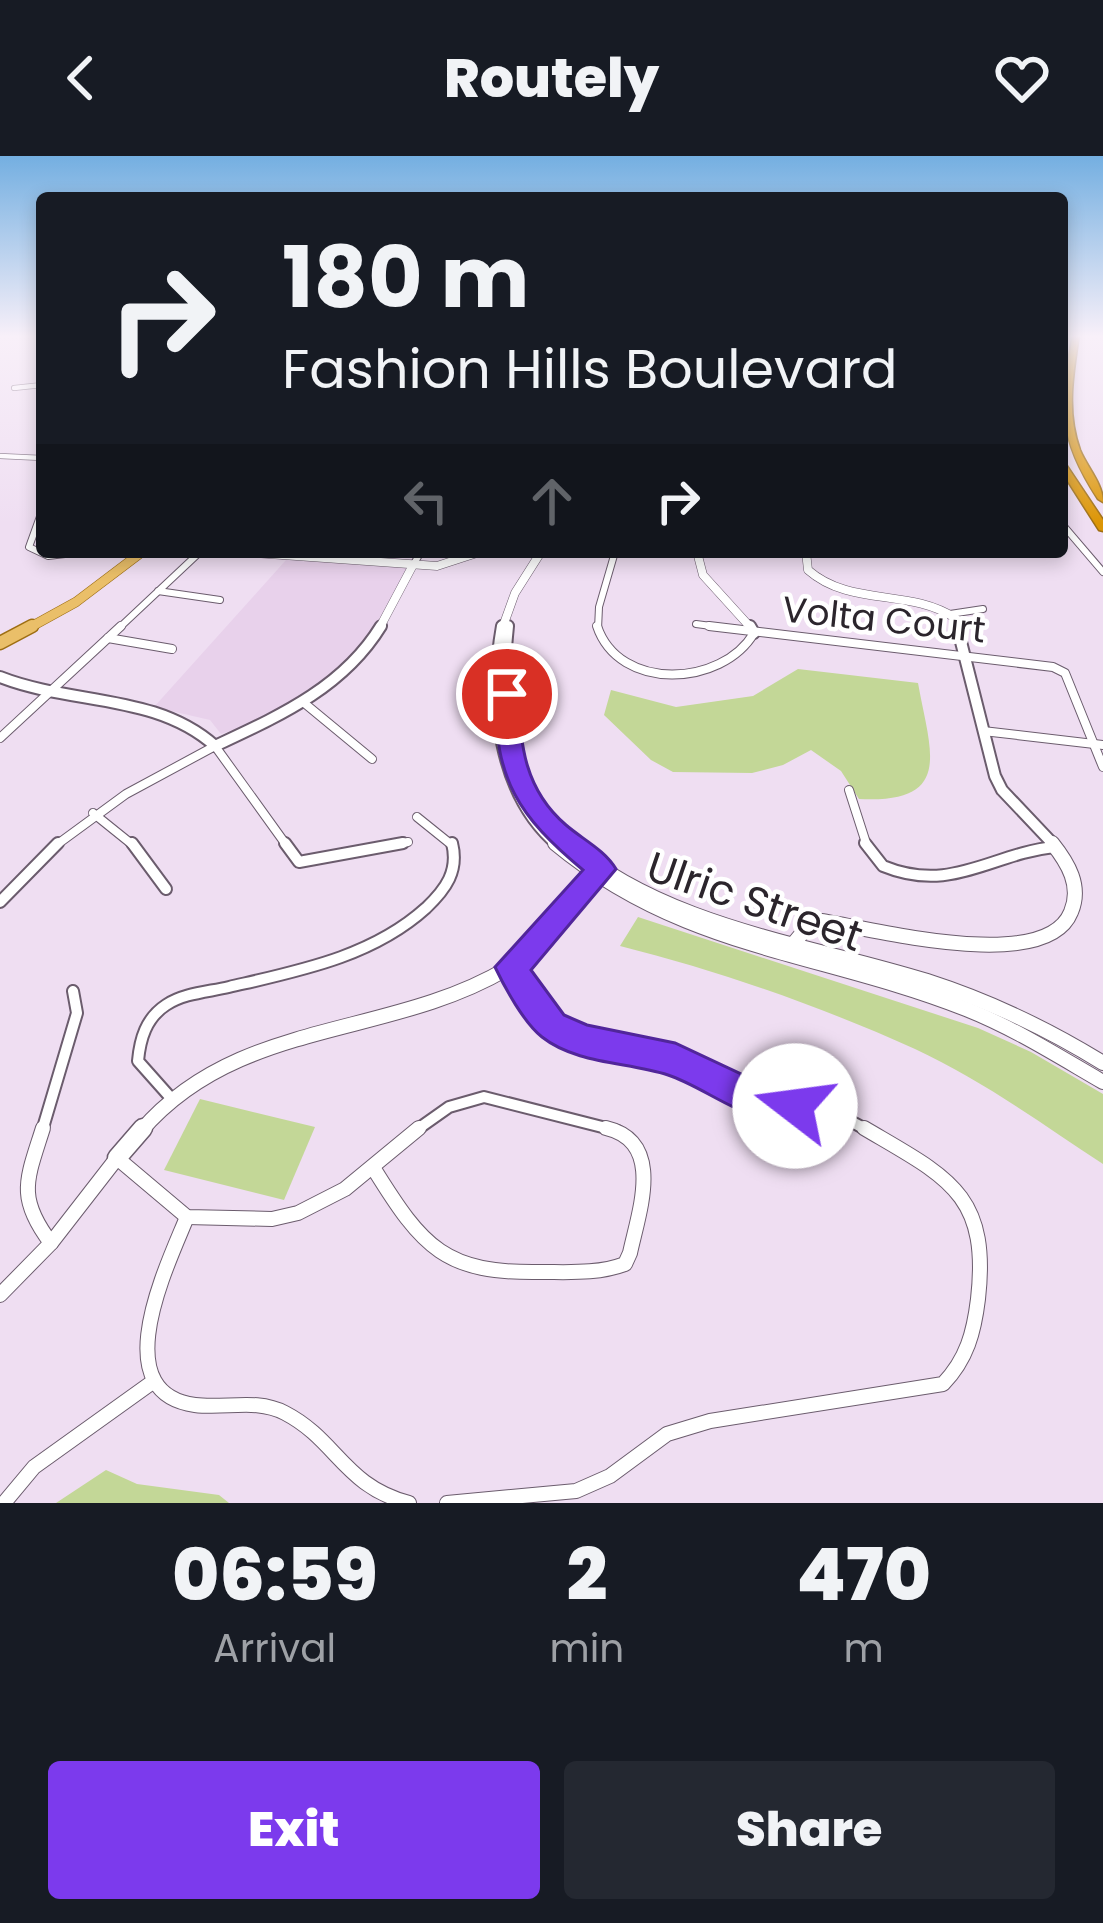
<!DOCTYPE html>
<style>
body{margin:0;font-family:Poppins,sans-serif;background:#242831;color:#f1f3f6;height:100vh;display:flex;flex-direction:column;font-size:45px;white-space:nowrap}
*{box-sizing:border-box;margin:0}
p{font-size:39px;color:#9ea1a6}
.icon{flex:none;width:66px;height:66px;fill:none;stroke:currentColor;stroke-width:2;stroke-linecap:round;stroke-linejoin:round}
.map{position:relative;height:1347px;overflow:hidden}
.side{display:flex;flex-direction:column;background:#171b24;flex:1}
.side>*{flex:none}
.banner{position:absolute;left:36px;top:36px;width:1032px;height:366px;border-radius:12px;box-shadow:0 6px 18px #0003;background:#171b24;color:#f1f3f6;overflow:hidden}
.pin{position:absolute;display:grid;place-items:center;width:102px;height:102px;color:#fff;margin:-51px;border:6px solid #fff;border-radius:50%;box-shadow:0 3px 12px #0007}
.me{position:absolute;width:132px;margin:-66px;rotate:285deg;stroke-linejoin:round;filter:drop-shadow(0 0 9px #0008)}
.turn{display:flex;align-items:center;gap:42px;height:252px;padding:0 48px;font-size:54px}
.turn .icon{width:156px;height:156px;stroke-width:2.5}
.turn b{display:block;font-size:84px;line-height:102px}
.lanes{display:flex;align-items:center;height:114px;padding:0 48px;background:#0003;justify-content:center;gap:60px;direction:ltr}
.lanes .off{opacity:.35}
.eta{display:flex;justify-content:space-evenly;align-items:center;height:204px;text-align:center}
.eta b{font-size:72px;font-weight:800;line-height:84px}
.action{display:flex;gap:24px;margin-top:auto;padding:24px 48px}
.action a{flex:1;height:138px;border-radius:12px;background:#7c3aed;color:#fff;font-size:48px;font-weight:800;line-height:138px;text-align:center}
.action a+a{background:#242831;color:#f1f3f6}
header{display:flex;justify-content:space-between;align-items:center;height:156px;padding:0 48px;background:#171b24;font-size:54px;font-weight:800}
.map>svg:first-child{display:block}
</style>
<header><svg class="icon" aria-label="back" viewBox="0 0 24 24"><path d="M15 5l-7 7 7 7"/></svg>Routely<svg class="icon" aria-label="heart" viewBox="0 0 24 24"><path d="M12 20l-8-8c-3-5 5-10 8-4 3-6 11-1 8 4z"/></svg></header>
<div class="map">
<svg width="1103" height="1347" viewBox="0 0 1103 1347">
<rect width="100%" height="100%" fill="#efdef2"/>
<path fill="#e8d1eb" d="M286,404L407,412L375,475L334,521L262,564L221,578L210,564L154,551Z"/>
<g fill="#c3d797">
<path d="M798,513L918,527C930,595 955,648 859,643L841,615L811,594L783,609L752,617L673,616L651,604L604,559L611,534L676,551L753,540Z"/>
<path d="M638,761L978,872L1031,896L1103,938V1008C1042,968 982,924 915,893C822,851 720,815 620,790Z"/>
<path d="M200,943L315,971L284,1044L164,1014Z"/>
<path d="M106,1314L137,1328L219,1339L229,1347H56Z"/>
</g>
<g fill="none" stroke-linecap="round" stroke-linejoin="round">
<g stroke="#6b5c6d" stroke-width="6">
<g id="street-far4">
<path d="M14,232L42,229"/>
<path d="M0,300L42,302"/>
</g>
</g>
<g stroke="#6b5c6d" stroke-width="8">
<g id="street-far3">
<path d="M42,355L29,391L48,400L82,396"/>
<path d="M1062,368L1103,416"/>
<path d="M413,409L421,396"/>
<path d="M158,435L220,444"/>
<path d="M950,458L983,453"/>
<path d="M696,468L734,473"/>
<path d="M118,473L200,396"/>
<path d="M598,473L599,451L615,396"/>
</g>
</g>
<g stroke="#6b5c6d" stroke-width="10">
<g id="street-far2">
<path d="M597,470C619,536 722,531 754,477"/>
<path d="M709,470L1053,511L1065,517L1103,611"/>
<path d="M108,482L172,493"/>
<path d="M303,546L372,603"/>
<path d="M983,575L1103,589"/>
<path d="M0,582L121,470"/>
<path d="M849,634L867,690"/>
<path d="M93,657L134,690"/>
<path d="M417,661L453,690"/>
<path d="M55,690L126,638L215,590L287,690"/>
<path d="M387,690L408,686"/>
</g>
</g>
<g stroke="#6b5c6d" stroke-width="14">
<g id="street-far1">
<path d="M132,687L166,733"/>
<path d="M285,687L299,706L403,687"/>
<path d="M865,687L883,710C951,738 991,698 1054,691"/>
<path d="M0,746L58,687"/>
<path d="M510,811L552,870L585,885L696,911L749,940L841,960L869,975"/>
<path d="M170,941L138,905C140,883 146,862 166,849C184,837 208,836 229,831C298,815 372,801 426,752C446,733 459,715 452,687"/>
<path d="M42,975L77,857L73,835"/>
<path d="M415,975L449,951L484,941L618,975"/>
</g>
</g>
<g stroke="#6b5c6d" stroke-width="16">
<g id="street">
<path d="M43,972C27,1023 16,1041 51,1087"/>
<path d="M374,1013C423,1092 445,1118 542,1116C570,1116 598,1118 625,1108L630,1097C639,1055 665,986 606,972"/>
<path d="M187,1061C168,1108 104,1237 195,1249C226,1253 256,1242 285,1257C337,1284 344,1330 409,1347"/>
<path d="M0,1139L51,1087L117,1002L187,1061L272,1063L298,1057L345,1033L419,972"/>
<path d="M4,1347L34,1311L154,1225"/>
<path d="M447,1347L576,1335L610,1320L667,1278L710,1265L943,1228C967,1203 974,1176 978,1143C990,1037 947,1021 864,972"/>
</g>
</g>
<g stroke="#6b5c6d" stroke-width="9">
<g id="secondary-far3">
<path d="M239,396L437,410L480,396"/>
<path d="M697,396L703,419L752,473"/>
<path d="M806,396L808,414C850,451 909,432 955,462L958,473"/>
<path d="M379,473L413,409"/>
<path d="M502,473L515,437L541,396"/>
</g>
</g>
<g stroke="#6b5c6d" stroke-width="14">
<g id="secondary-far2">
<path d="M502,470C489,543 497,639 559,690"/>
<path d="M508,470C499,561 498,626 572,690"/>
<path d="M750,470L754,477"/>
<path d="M957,470L995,620L1002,634L1055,690"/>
<path d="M0,521C71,549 156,537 215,590C279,560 343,532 381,470"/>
</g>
</g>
<g stroke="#6b5c6d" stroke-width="16">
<g id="secondary-far1">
<path d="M555,687C684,794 819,795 966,853C1014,872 1058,900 1103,926"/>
<path d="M568,687C665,771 808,788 927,825C989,845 1048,873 1103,907"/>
<path d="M794,787L809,769L821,765C874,773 1046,819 1071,756C1082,730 1068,707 1052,687"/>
<path d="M141,975C238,862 389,883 508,812C545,790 570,750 597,718"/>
</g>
</g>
<g stroke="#6b5c6d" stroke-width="21">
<path id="secondary" d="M117,1002L143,972"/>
</g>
<g stroke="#9e6e13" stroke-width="10">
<path id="primary-far1" d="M27,473L76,446L142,396"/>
</g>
<g stroke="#9e6e13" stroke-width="15">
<path id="primary" d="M0,487L32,470"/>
</g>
<g stroke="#9e6e13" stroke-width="3">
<g id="highway">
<path d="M1073,179H1079C1073,218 1066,256 1080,294C1087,311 1103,328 1103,346L1098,343C1058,281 1059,250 1073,179Z"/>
<path d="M1062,306L1065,307L1103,364V375L1099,374L1062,316Z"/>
</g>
</g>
<use href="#street-far4" stroke="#fff" stroke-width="4.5"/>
<use href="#street-far3" stroke="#fff" stroke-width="6"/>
<use href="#street-far2" stroke="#fff" stroke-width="8"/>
<use href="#street-far1" stroke="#fff" stroke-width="10"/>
<use href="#street" stroke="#fff" stroke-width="14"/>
<use href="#secondary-far3" stroke="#fff" stroke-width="8"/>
<use href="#secondary-far2" stroke="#fff" stroke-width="10"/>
<use href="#secondary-far1" stroke="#fff" stroke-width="14"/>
<use href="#secondary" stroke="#fff" stroke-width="18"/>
<use href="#primary-far1" stroke="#eabf69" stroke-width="9"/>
<use href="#primary" stroke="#eabf69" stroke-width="12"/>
<use href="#highway" fill="#dc9505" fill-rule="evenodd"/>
</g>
<linearGradient id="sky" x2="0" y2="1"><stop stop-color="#74afe1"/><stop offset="0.49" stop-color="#f8f0f9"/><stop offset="1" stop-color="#f8f0f9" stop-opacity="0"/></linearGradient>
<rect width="1103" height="368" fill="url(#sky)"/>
<path fill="#7c3aed" stroke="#51269a" stroke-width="3" d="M507,531L518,538C520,589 525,634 566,669C582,683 605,694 616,713L531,814L564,859L587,869L675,887L752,923L808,937L813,950L808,962C762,981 709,932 668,919C628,906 576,908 542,881C524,867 505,832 495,811L583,714C518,660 495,624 495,538Z"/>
<g text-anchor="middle" stroke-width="9" stroke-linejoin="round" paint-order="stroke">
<g font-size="36" fill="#2b252c" stroke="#fff">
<text transform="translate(884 463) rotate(6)" y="13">Volta Court</text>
</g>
<g font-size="42" fill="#2b252c" stroke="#fff">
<text transform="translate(755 745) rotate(19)" y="15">Ulric Street</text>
</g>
</g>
</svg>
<div class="pin" style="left:507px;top:538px;background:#d93025"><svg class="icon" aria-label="arrive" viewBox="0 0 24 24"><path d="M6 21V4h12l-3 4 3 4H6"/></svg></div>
<svg class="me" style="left:795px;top:950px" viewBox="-20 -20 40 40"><circle r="19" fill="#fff"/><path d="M0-13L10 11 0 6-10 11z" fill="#7c3aed"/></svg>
<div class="banner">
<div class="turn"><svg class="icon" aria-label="right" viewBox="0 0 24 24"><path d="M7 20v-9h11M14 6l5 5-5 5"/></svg><div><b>180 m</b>Fashion Hills Boulevard</div></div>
<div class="lanes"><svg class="icon off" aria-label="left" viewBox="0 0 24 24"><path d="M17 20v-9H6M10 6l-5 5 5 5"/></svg><svg class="icon off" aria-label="ahead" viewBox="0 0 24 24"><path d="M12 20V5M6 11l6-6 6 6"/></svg><svg class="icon" aria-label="right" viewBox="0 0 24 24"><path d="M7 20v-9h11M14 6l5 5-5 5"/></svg></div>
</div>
</div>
<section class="side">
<div class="eta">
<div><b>06:59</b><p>Arrival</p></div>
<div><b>2</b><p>min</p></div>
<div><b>470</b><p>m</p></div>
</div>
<div class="action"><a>Exit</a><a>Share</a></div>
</section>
